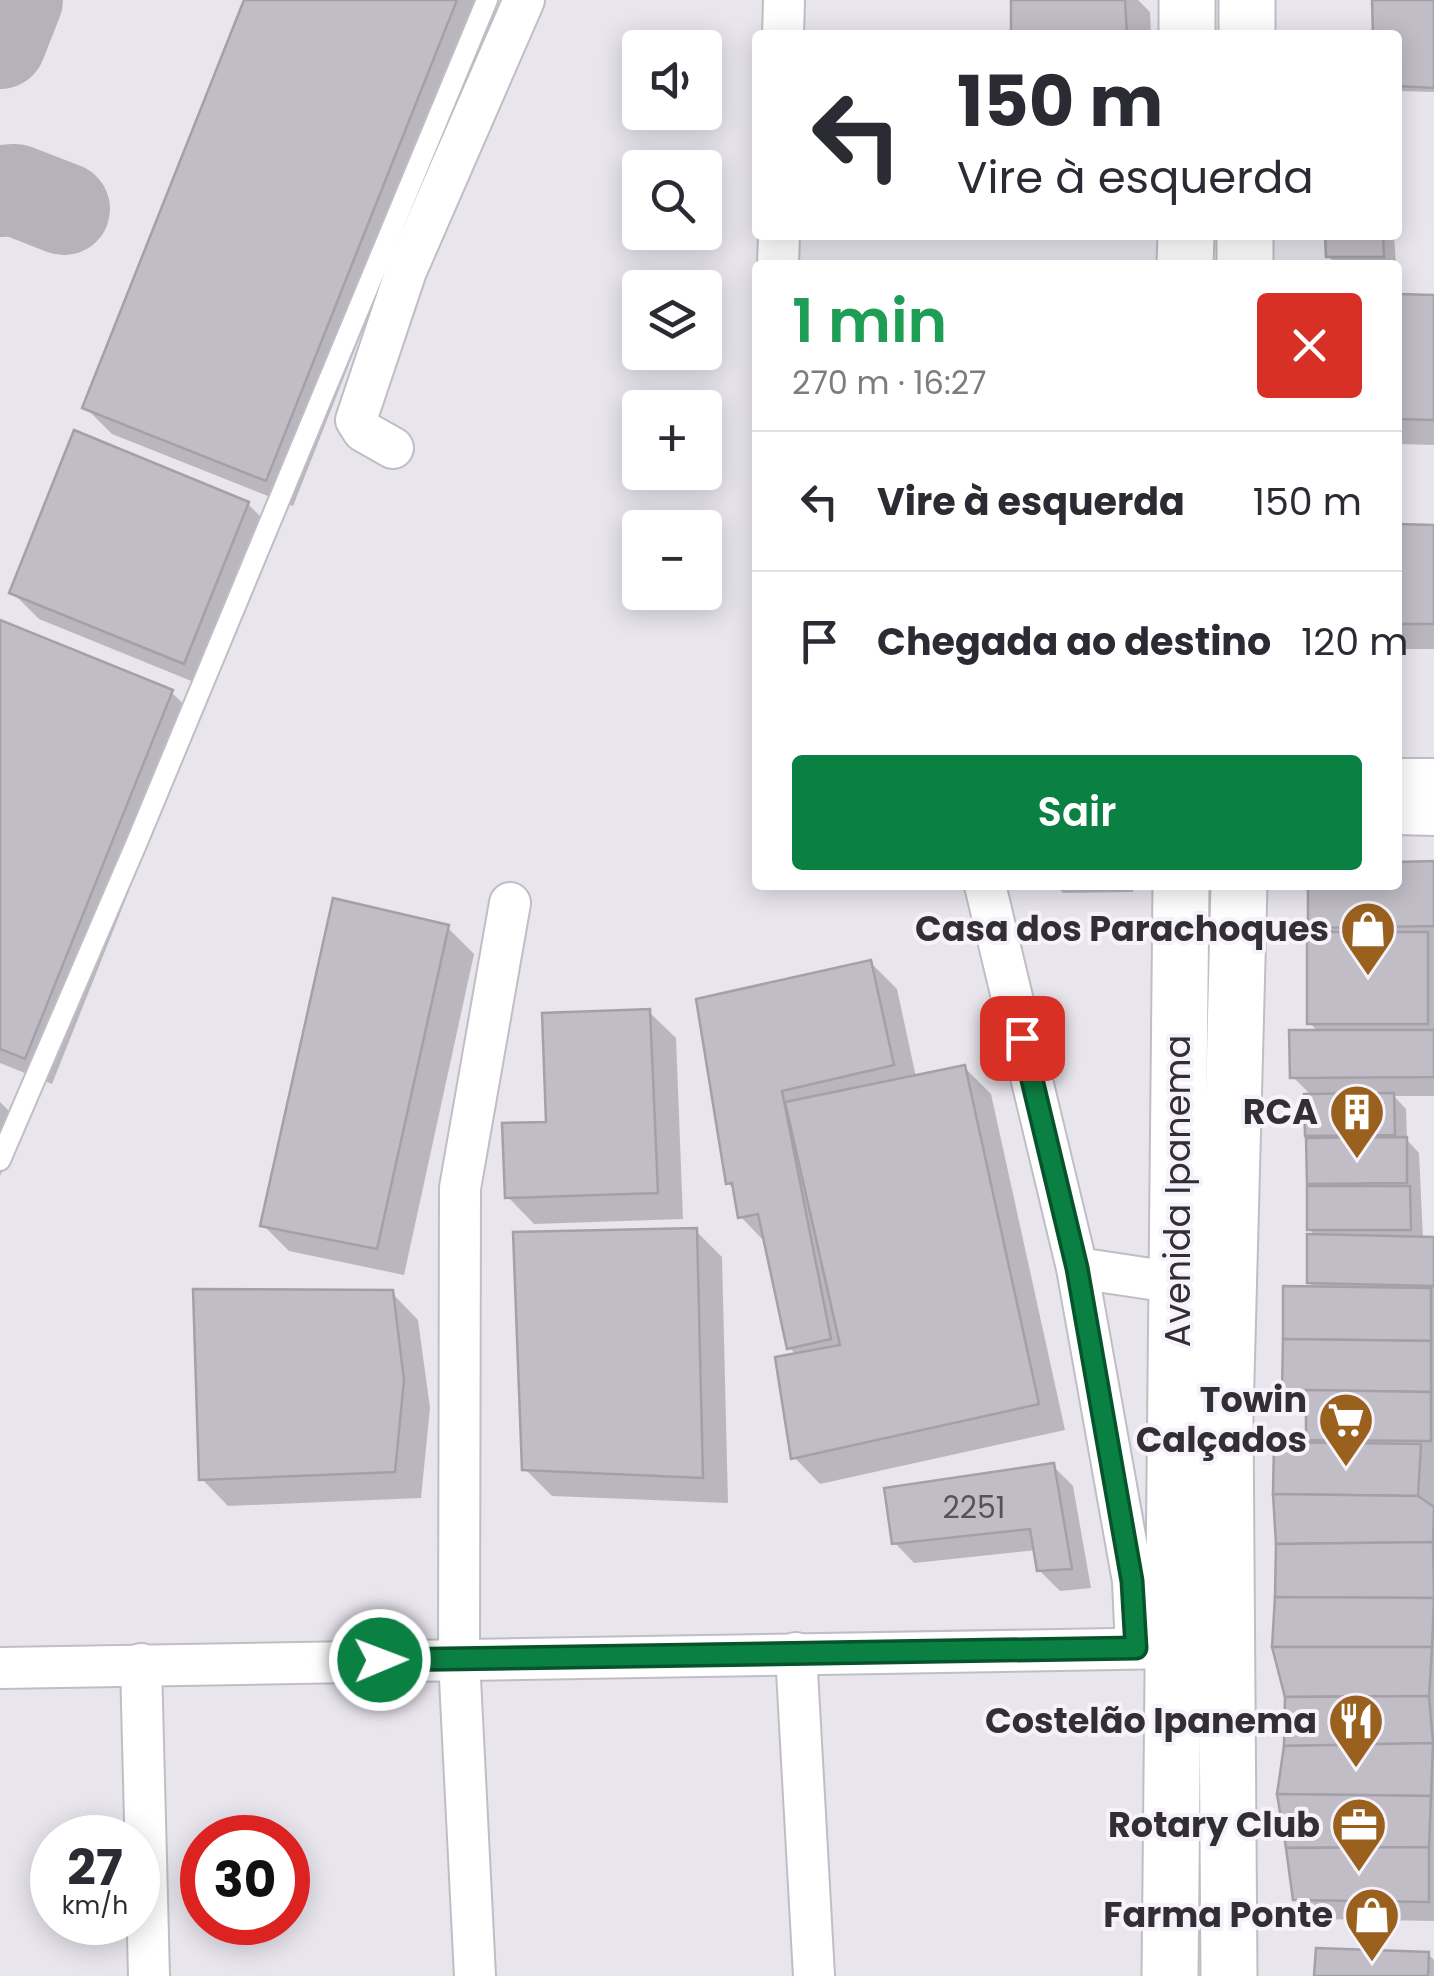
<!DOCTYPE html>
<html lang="pt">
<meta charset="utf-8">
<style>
body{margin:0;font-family:Poppins,sans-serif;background:#f2f2f3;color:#2b2b33;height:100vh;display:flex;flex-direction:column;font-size:38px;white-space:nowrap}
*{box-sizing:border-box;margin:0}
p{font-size:32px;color:#7c7c81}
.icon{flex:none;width:55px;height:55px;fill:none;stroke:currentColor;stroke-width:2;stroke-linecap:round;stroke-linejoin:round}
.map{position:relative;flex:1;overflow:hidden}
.details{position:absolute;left:752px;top:260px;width:650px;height:630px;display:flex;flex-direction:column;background:#fff;border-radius:10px;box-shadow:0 5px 25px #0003}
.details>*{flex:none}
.top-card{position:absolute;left:752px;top:30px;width:650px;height:210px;border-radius:10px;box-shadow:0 5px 25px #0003;background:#fff;color:#2b2b33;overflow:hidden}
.tools{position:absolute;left:622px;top:30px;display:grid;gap:20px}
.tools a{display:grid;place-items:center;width:100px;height:100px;border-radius:10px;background:#fff;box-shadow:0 5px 25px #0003;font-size:50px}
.speed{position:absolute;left:30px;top:1815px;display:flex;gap:20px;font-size:50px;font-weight:700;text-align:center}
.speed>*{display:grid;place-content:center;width:130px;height:130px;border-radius:50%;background:#fff;box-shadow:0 5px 25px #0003;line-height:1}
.speed small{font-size:25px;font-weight:400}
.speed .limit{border:15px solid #d22;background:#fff;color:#111}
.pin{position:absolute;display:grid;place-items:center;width:85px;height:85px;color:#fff;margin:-42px;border-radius:20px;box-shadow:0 5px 15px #0006}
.me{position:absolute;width:110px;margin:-55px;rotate:89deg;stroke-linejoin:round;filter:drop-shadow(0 0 8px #0008)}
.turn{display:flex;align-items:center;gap:35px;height:210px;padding:0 40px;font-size:45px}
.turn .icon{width:130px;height:130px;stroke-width:2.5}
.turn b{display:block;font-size:70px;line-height:85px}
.round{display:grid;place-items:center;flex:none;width:105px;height:105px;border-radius:10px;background:#f2f2f3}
.summary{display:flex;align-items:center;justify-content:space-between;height:170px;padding:0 40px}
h1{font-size:60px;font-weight:600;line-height:75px;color:#1e9e55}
.primary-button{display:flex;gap:20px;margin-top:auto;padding:20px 40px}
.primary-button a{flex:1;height:115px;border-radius:10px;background:#0b8043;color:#fff;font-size:40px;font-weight:600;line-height:115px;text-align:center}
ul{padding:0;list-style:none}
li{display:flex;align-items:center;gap:30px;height:140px;padding:0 40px;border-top:2px solid #e1e1e2}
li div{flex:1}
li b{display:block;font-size:38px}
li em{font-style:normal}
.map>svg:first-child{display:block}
</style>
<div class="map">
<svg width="1434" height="1976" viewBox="0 0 1434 1976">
<rect width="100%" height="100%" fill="#e8e5ed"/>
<g fill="#0003">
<path d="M247,0H493L293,506L112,434L85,407Z"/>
<path d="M1014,0H1138L1150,12L1151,35H1014Z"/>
<path d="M1374,0H1434V92L1398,91V35H1375Z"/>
<path d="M1328,235H1394L1396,265H1337L1328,256Z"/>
<path d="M1398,296L1434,297V445L1398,444Z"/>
<path d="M248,504L275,531L211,689L39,619L12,592Z"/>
<path d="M1398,526L1434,528V649H1398Z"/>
<path d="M0,623L171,692L198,718L52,1084L0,1063Z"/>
<path d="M1398,864H1434V1096H1394L1406,1109L1407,1140L1419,1153L1423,1239H1434V1921L1316,1919L1296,1898L1316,1445L1309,1439V1409H1305L1285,1389L1316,1289L1309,1282L1317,1237L1309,1229L1307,1097H1313L1292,1076L1319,1033L1310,1023L1318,934L1310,926V885H1398Z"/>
<path d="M1056,885H1133V892L1063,893Z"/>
<path d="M448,928L474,954L404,1275L289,1251L263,1225Z"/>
<path d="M871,963L897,989L916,1077L964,1067L991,1094L1065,1430L820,1484L794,1457L797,1356L789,1347L767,1244L741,1217L736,1191L728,1183L699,1001Z"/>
<path d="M649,1012L676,1038L683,1219L534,1224L508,1197L548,1124Z"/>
<path d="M0,1102L22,1124L0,1176Z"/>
<path d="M696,1231L722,1257L728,1503L552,1496L525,1469Z"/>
<path d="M392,1293L418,1320L430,1408L421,1498L228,1506L202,1479Z"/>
<path d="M1053,1466L1073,1486L1091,1588L1060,1591L1039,1570L1036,1550L914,1563L894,1542Z"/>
<path d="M1428,1954L1434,1960V1976H1316Z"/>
</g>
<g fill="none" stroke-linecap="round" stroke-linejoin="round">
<g stroke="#b5b2b9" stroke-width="92">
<path d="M0,43L17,0"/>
<path d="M0,191L15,190L64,209"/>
</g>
</g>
<g fill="#c1bdc6" stroke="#a4a0a9" stroke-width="2.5">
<path d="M244,0H457L266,481L82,408Z"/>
<path d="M1011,0H1125L1127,35H992H1011Z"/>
<path d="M1372,0H1434V88L1398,86V35H1373Z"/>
<path d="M1325,235H1383L1384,257H1326Z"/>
<path d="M1398,294L1434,295V420L1398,419Z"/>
<path d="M74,430L249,502L184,664L9,593Z"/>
<path d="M1398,524L1434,525V624H1398Z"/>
<path d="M0,620L173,690L25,1059L0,1049Z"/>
<path d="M1434,861V926L1308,928V885H1398V862Z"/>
<path d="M333,898L449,925L377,1249L260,1226Z"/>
<rect x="1307" y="932" width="121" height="92"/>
<path d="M871,960L894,1065L782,1091L831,1339L787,1349L758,1214L738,1218L732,1183L726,1184L696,999Z"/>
<path d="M650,1009L658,1193L505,1198L502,1123L546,1122L542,1013Z"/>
<path d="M1289,1030H1434V1077L1290,1078Z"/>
<path d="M965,1065L1039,1404L791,1459L775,1357L840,1345L785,1102Z"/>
<path d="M1394,1093L1395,1135L1305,1136L1304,1094Z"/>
<path d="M1407,1137V1183L1307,1184L1306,1138Z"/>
<path d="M1307,1186H1410L1411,1230H1307Z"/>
<path d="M697,1228L703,1478L522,1470L513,1232Z"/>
<path d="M1307,1234L1434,1237V1286L1307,1283Z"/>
<path d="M1283,1286L1431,1288V1341L1283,1339Z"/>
<path d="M193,1289L393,1290L404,1380L395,1472L199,1480Z"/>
<path d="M1283,1339L1431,1341V1392L1282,1390Z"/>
<path d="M1306,1390L1431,1392V1441L1306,1440Z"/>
<path d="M1274,1442L1421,1444L1418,1496L1273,1494Z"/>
<path d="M1054,1463L1072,1569L1037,1571L1030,1529L892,1544L884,1488Z"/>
<path d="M1273,1494L1418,1496L1434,1507L1433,1542L1276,1544Z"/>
<path d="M1433,1542L1434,1598L1275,1597L1276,1544Z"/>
<path d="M1275,1597L1434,1598L1432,1647H1272Z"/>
<path d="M1272,1647H1432L1429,1696L1285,1697Z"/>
<path d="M1429,1696L1433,1743L1284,1746L1285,1697Z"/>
<path d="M1433,1743L1431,1796L1277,1794L1284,1746Z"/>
<path d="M1277,1794L1431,1796L1429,1847L1286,1848Z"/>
<path d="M1429,1847V1902L1293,1900L1286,1848Z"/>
<path d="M1316,1948L1429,1952L1428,1976H1314Z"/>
</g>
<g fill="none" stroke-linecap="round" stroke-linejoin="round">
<g stroke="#c0bdc6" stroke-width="24">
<path id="service" d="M0,1160L137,842L487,0"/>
</g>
<g stroke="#c0bdc6" stroke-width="44">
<g id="minor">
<path d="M783,35L784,0"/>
<path d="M778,265L779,235"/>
<path d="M393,448L363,431L356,420L406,271L524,0"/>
<path d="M1398,779H1434"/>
<path d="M1398,814L1434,815"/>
<path d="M985,885L1077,1268L1133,1581L1136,1648"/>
<path d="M1077,1268L1178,1283"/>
<path d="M796,1653L814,1976"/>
<path d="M141,1664L149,1976"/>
<path d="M0,1668L1172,1648"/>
<path d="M475,1976L459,1659L460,1188L510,903"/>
</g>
</g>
<g stroke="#c0bdc6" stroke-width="59">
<g id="primary">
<path d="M1187,35V0"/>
<path d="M1247,35V0"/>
<path d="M1185,265L1186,235"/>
<path d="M1245,265V235"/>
<path d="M1170,1976L1181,885"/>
<path d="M1229,1976L1225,1416L1239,885"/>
</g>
</g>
<use href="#service" stroke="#fff" stroke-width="20"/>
<use href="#minor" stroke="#fff" stroke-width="40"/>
<use href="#primary" stroke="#fff" stroke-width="55"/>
</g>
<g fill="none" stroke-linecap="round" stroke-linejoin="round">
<g stroke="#07532c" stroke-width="25">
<path id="route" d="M380,1660L1136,1648L1132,1581L1077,1268L1022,1038"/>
</g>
<use href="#route" stroke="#0b8043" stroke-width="18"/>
</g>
<defs>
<g id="shop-pin" transform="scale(2.875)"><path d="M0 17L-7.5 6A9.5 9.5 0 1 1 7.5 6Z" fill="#9a611e" stroke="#f5f2fb"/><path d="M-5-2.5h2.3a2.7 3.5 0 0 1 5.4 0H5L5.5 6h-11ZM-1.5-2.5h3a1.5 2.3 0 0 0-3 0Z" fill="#fff"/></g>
<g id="building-pin" transform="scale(2.875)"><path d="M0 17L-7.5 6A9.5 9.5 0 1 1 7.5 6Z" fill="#9a611e" stroke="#f5f2fb"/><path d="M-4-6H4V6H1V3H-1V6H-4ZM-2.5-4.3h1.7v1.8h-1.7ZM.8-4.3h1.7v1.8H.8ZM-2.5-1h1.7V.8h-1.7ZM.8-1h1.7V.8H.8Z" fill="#fff"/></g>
<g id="supermarket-pin" transform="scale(2.875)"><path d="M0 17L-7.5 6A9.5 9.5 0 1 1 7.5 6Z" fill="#9a611e" stroke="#f5f2fb"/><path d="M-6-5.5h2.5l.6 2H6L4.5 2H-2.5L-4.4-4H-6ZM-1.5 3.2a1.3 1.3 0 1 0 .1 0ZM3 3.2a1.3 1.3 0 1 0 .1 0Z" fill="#fff"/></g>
<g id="restaurant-pin" transform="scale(2.875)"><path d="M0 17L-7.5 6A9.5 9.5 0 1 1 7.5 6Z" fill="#9a611e" stroke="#f5f2fb"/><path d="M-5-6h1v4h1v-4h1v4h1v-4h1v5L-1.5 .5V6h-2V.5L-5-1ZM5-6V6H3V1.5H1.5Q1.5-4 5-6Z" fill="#fff"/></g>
<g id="office-pin" transform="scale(2.875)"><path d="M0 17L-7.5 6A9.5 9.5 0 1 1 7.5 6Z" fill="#9a611e" stroke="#f5f2fb"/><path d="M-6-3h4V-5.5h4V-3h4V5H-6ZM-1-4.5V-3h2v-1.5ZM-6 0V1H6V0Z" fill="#fff"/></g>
</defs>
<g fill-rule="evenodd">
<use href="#shop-pin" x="1368" y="929"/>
<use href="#building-pin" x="1357" y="1112"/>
<use href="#supermarket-pin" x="1346" y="1420"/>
<use href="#restaurant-pin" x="1356" y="1721"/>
<use href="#office-pin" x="1359" y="1825"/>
<use href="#shop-pin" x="1372" y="1915"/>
</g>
<g text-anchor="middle" stroke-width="8" stroke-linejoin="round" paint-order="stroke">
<g font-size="30" fill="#555258">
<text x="974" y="1518">2251</text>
</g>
<g font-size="35" font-weight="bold" fill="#312f33" stroke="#f5f2fb" text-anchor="end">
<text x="1329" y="941">Casa dos Parachoques</text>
<text x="1318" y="1124">RCA</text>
<text x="1307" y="1412">Towin<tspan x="1307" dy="40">Calçados</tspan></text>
<text x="1317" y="1733">Costelão Ipanema</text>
<text x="1320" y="1837">Rotary Club</text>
<text x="1333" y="1927">Farma Ponte</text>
</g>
<g font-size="35" fill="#312f33" stroke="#f5f2fb">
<text transform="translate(1178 1191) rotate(-90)" y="12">Avenida Ipanema</text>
</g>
</g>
</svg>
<div class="tools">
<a><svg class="icon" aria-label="sound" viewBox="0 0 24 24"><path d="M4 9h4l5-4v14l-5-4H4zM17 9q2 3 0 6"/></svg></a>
<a><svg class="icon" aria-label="search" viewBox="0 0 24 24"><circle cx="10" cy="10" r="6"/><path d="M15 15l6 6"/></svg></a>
<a><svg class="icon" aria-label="layers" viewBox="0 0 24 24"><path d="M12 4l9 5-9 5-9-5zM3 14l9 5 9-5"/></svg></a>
<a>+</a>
<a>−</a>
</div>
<div class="speed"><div>27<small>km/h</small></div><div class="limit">30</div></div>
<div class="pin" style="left:1022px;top:1038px;background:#d93025"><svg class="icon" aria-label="arrive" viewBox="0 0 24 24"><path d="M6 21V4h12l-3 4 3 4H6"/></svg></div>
<svg class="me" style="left:380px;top:1660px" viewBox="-20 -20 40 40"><circle r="17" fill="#0b8043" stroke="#fff" stroke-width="3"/><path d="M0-11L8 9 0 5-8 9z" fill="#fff"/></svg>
<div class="top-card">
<div class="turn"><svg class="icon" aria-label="left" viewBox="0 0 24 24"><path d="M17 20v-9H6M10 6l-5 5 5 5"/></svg><div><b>150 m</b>Vire à esquerda</div></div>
</div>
<section class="details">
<div class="summary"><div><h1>1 min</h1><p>270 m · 16:27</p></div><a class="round" style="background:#d93025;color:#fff"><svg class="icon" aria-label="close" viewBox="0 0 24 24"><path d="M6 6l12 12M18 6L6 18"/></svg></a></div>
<ul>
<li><svg class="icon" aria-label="left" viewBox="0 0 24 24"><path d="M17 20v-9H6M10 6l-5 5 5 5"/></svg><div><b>Vire à esquerda</b></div><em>150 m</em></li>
<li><svg class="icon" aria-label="arrive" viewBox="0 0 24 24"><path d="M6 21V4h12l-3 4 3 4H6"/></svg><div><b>Chegada ao destino</b></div><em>120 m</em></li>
</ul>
<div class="primary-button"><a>Sair</a></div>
</section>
</div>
